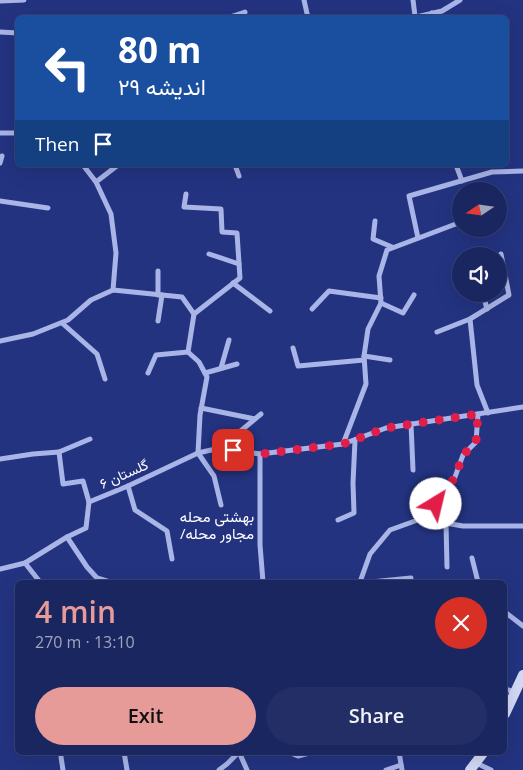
<!DOCTYPE html>
<meta charset="utf-8">
<style>
body{margin:0;font-family:"Open Sans",Vazirmatn,sans-serif;background:#232e66;color:#f1f3f6;height:100vh;display:flex;flex-direction:column;font-size:19px;white-space:nowrap}
*{box-sizing:border-box;margin:0}
p{font-size:16px;color:#9fa5bd}
.icon{flex:none;width:28px;height:28px;fill:none;stroke:currentColor;stroke-width:2;stroke-linecap:round;stroke-linejoin:round}
.map{position:relative;flex:1;overflow:hidden}
.details{position:absolute;left:15px;top:580px;width:492px;height:175px;display:flex;flex-direction:column;background:#1a2660;border-radius:8px;box-shadow:0 5px 20px #0002,0 0 0 1px #384375}
.details>*{flex:none}
.banner{position:absolute;left:15px;top:15px;width:494px;height:152px;border-radius:8px;box-shadow:0 5px 20px #0002,0 0 0 1px #384375;background:#1a4fa0;color:#fff;overflow:hidden}
.needle{width:32px;rotate:257deg}
.tools{position:absolute;left:452px;top:182px;display:grid;gap:10px}
.tools a{display:grid;place-items:center;width:55px;height:55px;border-radius:50%;background:#1a2660;box-shadow:0 5px 20px #0002,0 0 0 1px #384375;font-size:25px}
.pin{position:absolute;display:grid;place-items:center;width:42px;height:42px;color:#fff;margin:-21px;border-radius:10px;box-shadow:0 2px 8px #0006}
.me{position:absolute;width:55px;margin:-28px;rotate:36deg;stroke-linejoin:round;filter:drop-shadow(0 0 4px #0008)}
.turn{display:flex;align-items:center;gap:18px;height:105px;padding:0 20px;font-size:22px}
.turn .icon{width:65px;height:65px;stroke-width:2.5}
.turn b{display:block;font-size:35px;line-height:42px}
.then{display:flex;align-items:center;height:48px;padding:0 20px;background:#0003;gap:10px;font-size:19px}
.round{display:grid;place-items:center;flex:none;width:52px;height:52px;border-radius:26px;background:#232e66}
.summary{display:flex;align-items:center;justify-content:space-between;height:85px;padding:0 20px}
h1{font-size:30px;font-weight:600;line-height:38px;color:#e69b98}
.cta{display:flex;gap:10px;margin-top:auto;padding:10px 20px}
.cta a{flex:1;height:58px;border-radius:30px;background:#e69b98;color:#111;font-size:20px;font-weight:600;line-height:58px;text-align:center}
.cta a+a{background:#232e66;color:#f1f3f6}
.map>svg:first-child{display:block}
</style>
<div class="map">
<svg width="523" height="770" viewBox="0 0 523 770">
<rect width="100%" height="100%" fill="#233380"/>
<g fill="none" stroke-linecap="round" stroke-linejoin="round">
<g stroke="#a9b4e7" stroke-width="5">
<path d="M304,0L308,18"/>
<path d="M413,0L415,16"/>
<path d="M0,1L24,0"/>
<path d="M432,13L439,18"/>
<path d="M227,18L245,12"/>
<path d="M412,18L442,11L460,0"/>
<path d="M0,32L18,33"/>
<path d="M0,133H18"/>
<path d="M0,163L2,156"/>
<path d="M83,165L96,182L111,214L116,253L113,290"/>
<path d="M235,165L239,176"/>
<path d="M456,165L462,181"/>
<path d="M96,182L118,165"/>
<path d="M186,194L184,207L221,209L222,232L237,233L240,278L194,314"/>
<path d="M0,201L48,208"/>
<path d="M499,211H500"/>
<path d="M375,221L373,239L392,247"/>
<path d="M418,238L409,196L492,172L523,171"/>
<path d="M209,254L239,264"/>
<path d="M158,271V295"/>
<path d="M233,283L270,311"/>
<path d="M483,294L487,309"/>
<path d="M381,303L403,313L414,295"/>
<path d="M312,309L329,291L381,298"/>
<path d="M158,321L162,295"/>
<path d="M62,323L97,354L105,379"/>
<path d="M437,332L470,319"/>
<path d="M0,341L33,334L68,320L91,300L113,290L182,297L194,314L188,352L199,362L207,377L200,415L198,453"/>
<path d="M293,348L298,366L364,360"/>
<path d="M364,356L390,360"/>
<path d="M221,368L229,340"/>
<path d="M148,373L156,355L188,352"/>
<path d="M205,373L237,364"/>
<path d="M201,408L255,419"/>
<path d="M488,413L477,385L470,319L509,295L501,254"/>
<path d="M411,424L413,470"/>
<path d="M343,444L366,384L364,356L368,329L381,303L379,276L387,250L461,222"/>
<path d="M220,448L261,414"/>
<path d="M59,452L90,439"/>
<path d="M198,453L214,476L221,505"/>
<path d="M260,454V545L263,582"/>
<path d="M0,459L33,454L59,452L63,484L83,481L89,502"/>
<path d="M128,486L135,510L167,531L172,559"/>
<path d="M421,519L463,526H523"/>
<path d="M338,520L354,513L353,483L355,440"/>
<path d="M446,523L447,567"/>
<path d="M67,537L87,567L97,578L110,582"/>
<path d="M472,558L478,582"/>
<path d="M25,563L40,582"/>
<path d="M0,569L25,563L67,537L86,528L89,502L128,486L198,453L220,448L260,454L343,444L386,428L523,407"/>
<path d="M360,582L370,554L390,530L426,517L455,477L463,455L476,442L478,414"/>
<path d="M371,582L411,578"/>
<path d="M505,612L523,626"/>
<path d="M505,689L515,692"/>
<path d="M124,752L127,770"/>
<path d="M239,752L247,770"/>
<path d="M288,752L298,756L313,752"/>
<path d="M399,752L402,770"/>
<path d="M61,757L63,770"/>
<path d="M476,763L491,770"/>
<path d="M219,770L227,764L239,752"/>
<path d="M386,770L401,765"/>
</g>
<g stroke="#d3d9f6" stroke-width="10">
<path d="M505,714L523,675"/>
<path d="M470,770L484,752"/>
</g>
</g>
<g fill="none" stroke-linecap="round" stroke-linejoin="round">
<path stroke="#e11d48" stroke-width="9" stroke-dasharray="0 16.2" d="M233,450L260,454L343,444L386,428L478,414L476,442L463,455L455,477L436,504"/>
</g>
<g text-anchor="middle" stroke-width="4" stroke-linejoin="round" paint-order="stroke">
<g font-size="14" fill="#fff" stroke="#233380">
<text transform="translate(124 474) rotate(-24)" y="5">گلستان ۶</text>
</g>
<g font-size="15" fill="#fff" stroke="#233380">
<text x="217" y="522">بهشتی محله<tspan x="217" dy="17">/مجاور محله</tspan></text>
</g>
</g>
</svg>
<div class="tools">
<a><svg class="needle" viewBox="-14 -14 28 28"><path d="M0-13l5 13h-10z" fill="#e53935"/><path d="M0 13l5-13h-10z" fill="#9fa5bd"/></svg></a>
<a><svg class="icon" aria-label="sound" viewBox="0 0 24 24"><path d="M4 9h4l5-4v14l-5-4H4zM17 9q2 3 0 6"/></svg></a>
</div>
<div class="pin" style="left:233px;top:450px;background:#d93025"><svg class="icon" aria-label="arrive" viewBox="0 0 24 24"><path d="M6 21V4h12l-3 4 3 4H6"/></svg></div>
<svg class="me" style="left:436px;top:504px" viewBox="-20 -20 40 40"><circle r="19" fill="#fff"/><path d="M0-13L10 11 0 6-10 11z" fill="#e11d48"/></svg>
<div class="banner">
<div class="turn"><svg class="icon" aria-label="left" viewBox="0 0 24 24"><path d="M17 20v-9H6M10 6l-5 5 5 5"/></svg><div><b>80 m</b>اندیشه ۲۹</div></div>
<div class="then">Then<svg class="icon" aria-label="arrive" viewBox="0 0 24 24"><path d="M6 21V4h12l-3 4 3 4H6"/></svg></div>
</div>
<section class="details">
<div class="summary"><div><h1>4 min</h1><p>270 m · 13:10</p></div><a class="round" style="background:#d93025;color:#fff"><svg class="icon" aria-label="close" viewBox="0 0 24 24"><path d="M6 6l12 12M18 6L6 18"/></svg></a></div>
<div class="cta"><a>Exit</a><a>Share</a></div>
</section>
</div>
